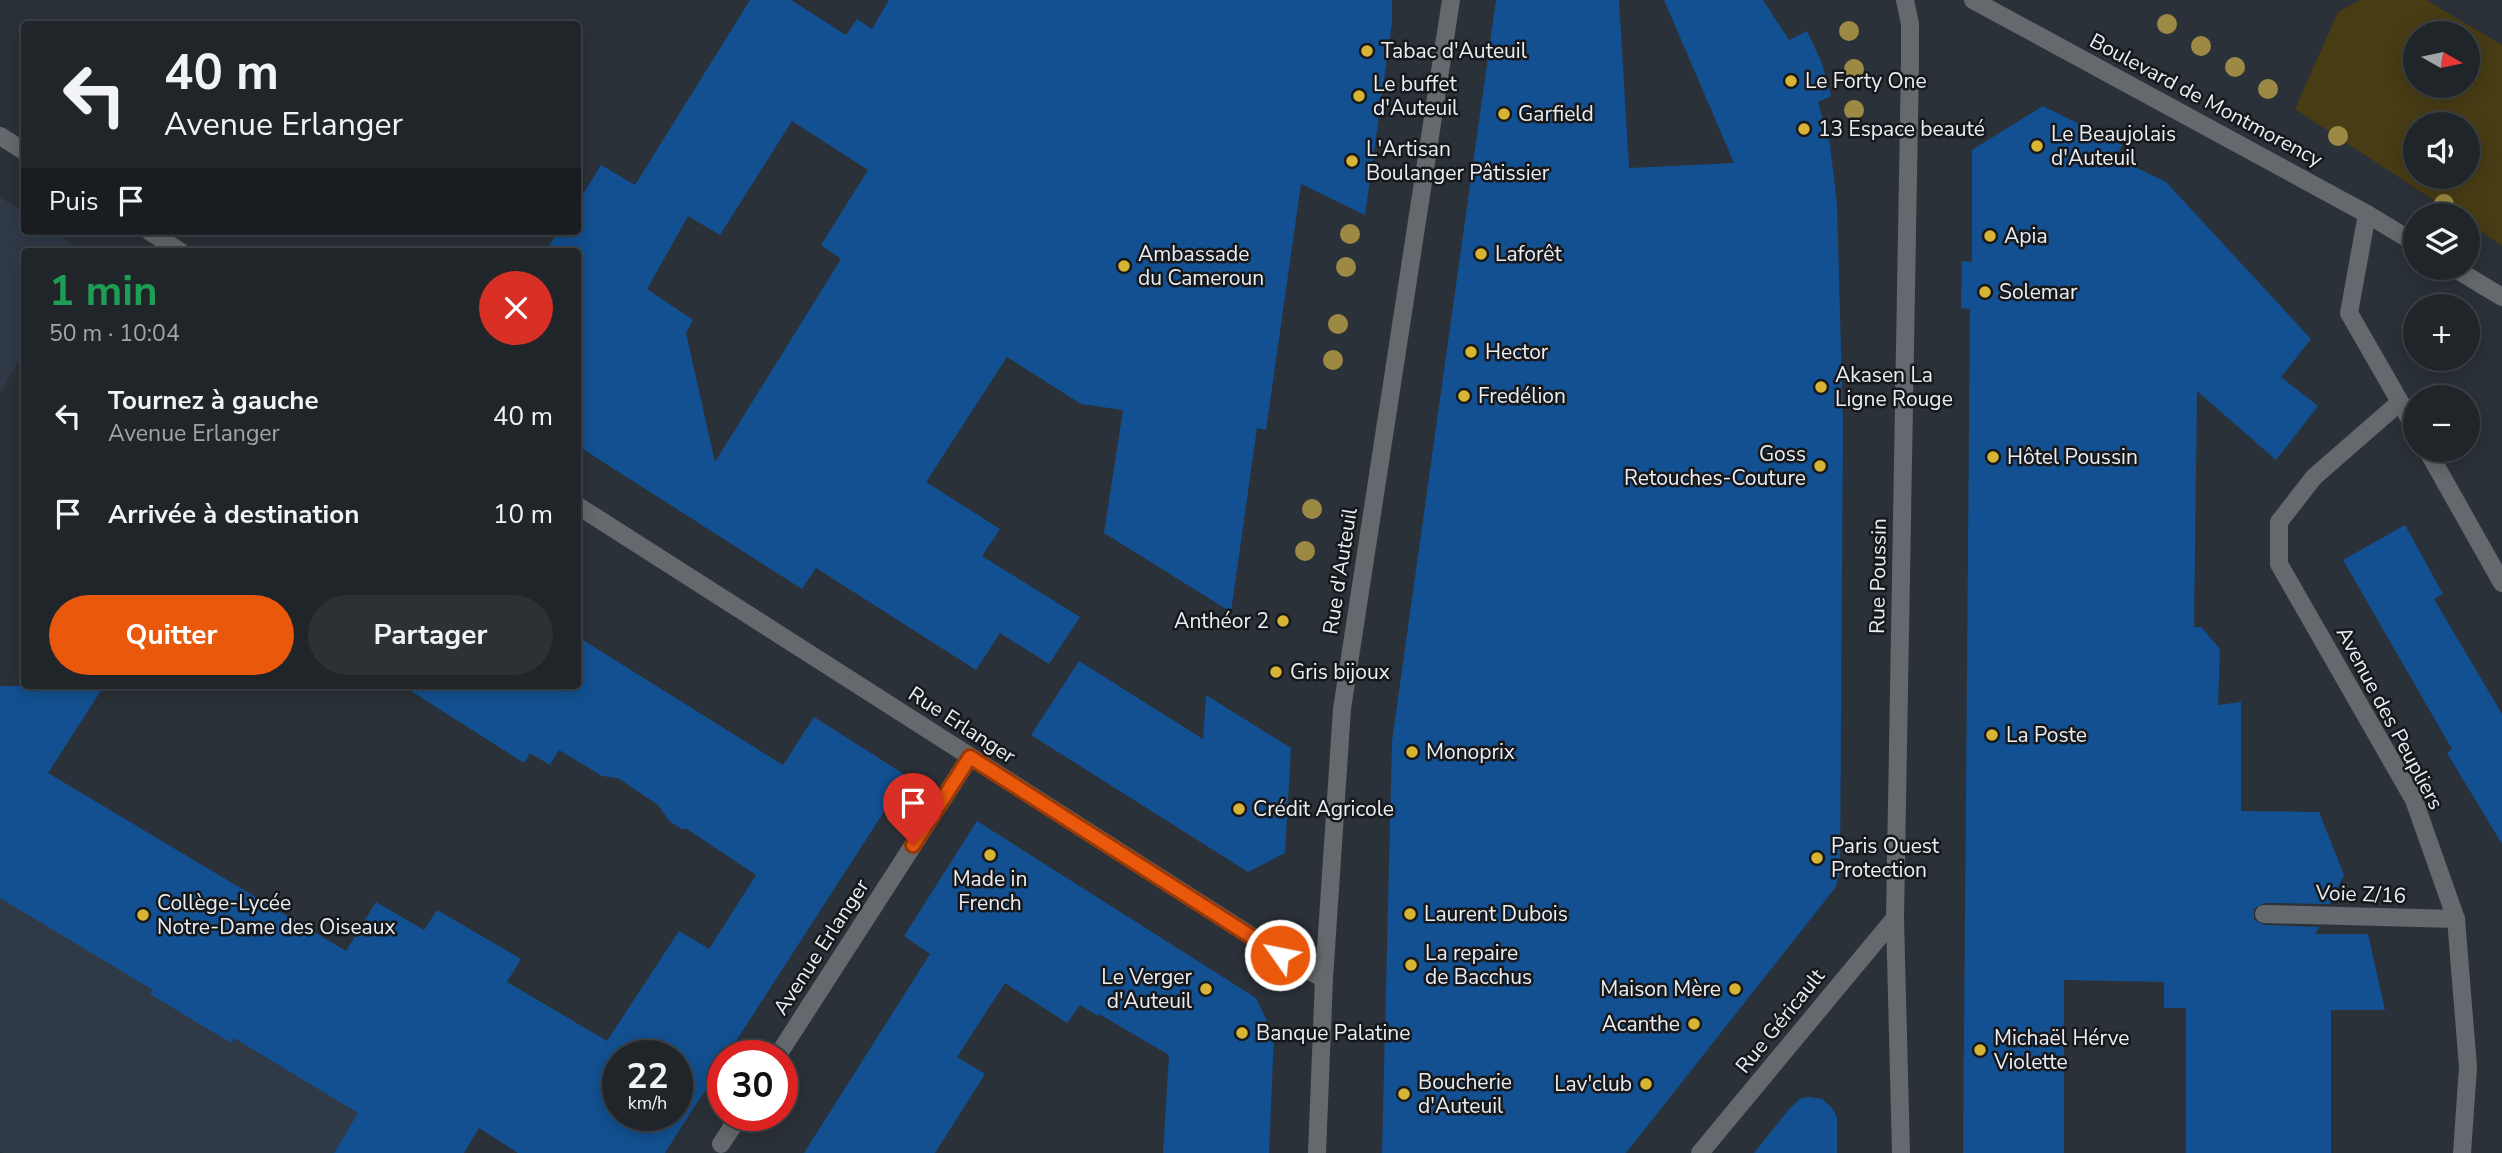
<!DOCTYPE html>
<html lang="fr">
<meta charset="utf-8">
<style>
body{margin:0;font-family:"Nunito Sans",sans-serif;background:#2d3136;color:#f1f3f6;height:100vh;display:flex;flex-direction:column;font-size:26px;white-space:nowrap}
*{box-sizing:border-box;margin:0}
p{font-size:23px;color:#a2a5a8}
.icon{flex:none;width:38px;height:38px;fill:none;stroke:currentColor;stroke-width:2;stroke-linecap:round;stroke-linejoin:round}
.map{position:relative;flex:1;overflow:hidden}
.panel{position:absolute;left:21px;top:248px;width:560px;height:441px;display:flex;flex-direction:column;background:#20252a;border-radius:7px;box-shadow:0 4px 18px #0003,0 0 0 2px #3d4247}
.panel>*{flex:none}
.guide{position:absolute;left:21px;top:21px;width:560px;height:214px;border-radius:7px;box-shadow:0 4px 18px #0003,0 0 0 2px #3d4247;background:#20252a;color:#f1f3f6;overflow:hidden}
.needle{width:46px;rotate:99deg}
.controls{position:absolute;left:2403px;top:21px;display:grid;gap:14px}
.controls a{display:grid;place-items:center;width:77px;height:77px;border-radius:50%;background:#20252a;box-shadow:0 4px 18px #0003,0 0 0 2px #3d4247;font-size:35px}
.speed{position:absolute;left:602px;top:1040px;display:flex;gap:14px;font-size:35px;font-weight:700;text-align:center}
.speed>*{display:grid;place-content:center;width:91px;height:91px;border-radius:50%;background:#20252a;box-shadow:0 4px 18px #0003,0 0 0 2px #3d4247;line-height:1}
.speed small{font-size:18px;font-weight:400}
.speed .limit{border:10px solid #d22;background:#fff;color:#111}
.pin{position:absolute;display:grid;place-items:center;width:60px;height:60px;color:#fff;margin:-72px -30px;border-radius:50% 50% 50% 0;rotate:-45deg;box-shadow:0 0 7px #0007}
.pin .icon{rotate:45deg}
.me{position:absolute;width:77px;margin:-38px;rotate:303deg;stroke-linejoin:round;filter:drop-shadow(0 0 5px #0008)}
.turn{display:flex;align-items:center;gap:24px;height:147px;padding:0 28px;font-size:32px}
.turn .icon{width:91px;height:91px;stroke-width:2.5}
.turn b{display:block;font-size:49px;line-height:60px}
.then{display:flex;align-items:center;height:66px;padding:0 28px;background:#0003;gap:14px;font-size:26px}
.round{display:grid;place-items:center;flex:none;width:74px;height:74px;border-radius:37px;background:#2d3136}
.overview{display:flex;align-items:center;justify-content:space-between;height:119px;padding:0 28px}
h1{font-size:42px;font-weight:700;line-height:52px;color:#1e9e55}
.cta{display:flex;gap:14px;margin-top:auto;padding:14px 28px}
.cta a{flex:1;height:80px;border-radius:42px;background:#ea580c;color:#fff;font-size:28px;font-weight:700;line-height:80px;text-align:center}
.cta a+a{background:#2d3136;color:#f1f3f6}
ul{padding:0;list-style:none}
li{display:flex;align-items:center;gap:21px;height:98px;padding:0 28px}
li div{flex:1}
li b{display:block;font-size:26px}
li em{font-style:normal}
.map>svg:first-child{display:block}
</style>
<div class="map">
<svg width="2502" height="1153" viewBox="0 0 2502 1153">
<rect width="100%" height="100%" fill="#2b3138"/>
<g fill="#303a47">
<path d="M0,197L24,213V231H53L85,252H24V353L0,393Z"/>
<path d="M0,745L464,1153H3L0,1151Z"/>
</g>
<path fill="#473c14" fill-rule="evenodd" d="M2360,0H2426L2502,45V246L2468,223V215H2456L2295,109L2338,12ZM2415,33H2468V86H2415ZM2468,124V177H2415V124Z"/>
<g fill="#125091" fill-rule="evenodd">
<path d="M750,0H791L846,35L857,19L872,29L889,0H1392V23L1365,215L1301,184L1266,430L1257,428L1231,612L1104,533L1123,410L1081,404L1007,357L926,482L1000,529L982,556L1080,617L1049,664L1000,633L976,670L816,568L802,589L578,446V252H545L559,231H578V202L601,165L635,185ZM792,121L868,170L821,245L841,259L715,462L686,333L693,320L647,289L688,216L720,235Z"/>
<path d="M1496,0H1619L1629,168L1734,163L1664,0H1763L1789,40L1807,31L1821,61L1831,96L1818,102L1830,144L1837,205L1843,422L1840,873L1835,888L1626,1153H1382L1392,741Z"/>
<path d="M2043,106L2122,145L2116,158L2166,182L2311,339L2281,377L2318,406L2276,460L2197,391L2194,627H2201L2220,649L2218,705L2241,702V811L2319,812L2344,875L2330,904L2264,903L2254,909V920L2264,925L2319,927L2315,934H2368L2385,1010H2331V1153H2186V1008H2164V982L2064,980V1153H1963L1970,309L1961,308L1962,261L1972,262V150Z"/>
<path d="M2405,525L2443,594L2434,599L2502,714V844L2447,753L2452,749L2343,560Z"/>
<path d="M578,637L783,765L814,717L907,776L727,1055H723V1062L665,1153H518L479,1128L464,1153H334L358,1113L234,1038L231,1043L150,994L153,990L0,898V686H104L48,773L346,951L376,902L424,930L437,910L521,959L507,982L607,1041L679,931L709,949L756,875L687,829H682L669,821L658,805L618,778L602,776L559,750L550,765L530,753L524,763L403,686H578ZM618,1055H677V1115H618Z"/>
<path d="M1079,661L1203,739L1206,695L1291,748L1285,853L1248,872L1031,735Z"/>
<path d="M977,821L1256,998L1274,1036L1269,1153H1163L1169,1055L1099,1014L1098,1016L1080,1005L1067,1023L1005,983L957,1057L985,1074L935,1153H804L930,954L904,936Z"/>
<path d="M1809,1097L1822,1099L1832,1108L1837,1117V1153H1754L1790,1108L1801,1098Z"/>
</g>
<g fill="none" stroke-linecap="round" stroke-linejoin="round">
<g stroke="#65686c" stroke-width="18">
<path d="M2367,214L2349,313L2400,402"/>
<path d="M2264,914L2456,919"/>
<path d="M778,1055L970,757"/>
<path d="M721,1144L740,1115"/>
</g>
<g stroke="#65686c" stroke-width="18">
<path d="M0,136L24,151"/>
<path d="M149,231L181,252"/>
<path d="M2415,428L2400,402L2314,477L2279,522V564L2414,800L2456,919L2468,1067L2462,1153"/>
<path d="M2427,450L2502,583"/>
<path d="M578,506L1281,955L1324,979"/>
<path d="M1700,1153L1895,918"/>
</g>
<g stroke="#65686c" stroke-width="18">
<path d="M1973,0L2367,214L2415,243"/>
<path d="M2454,268L2502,297"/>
<path d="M1317,1153L1324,979L1342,709L1451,0"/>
<path d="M1901,1153L1895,918L1910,62V24L1905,0"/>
</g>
</g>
<g fill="#9c8a44">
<circle cx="2167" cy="24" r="10"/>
<circle cx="1849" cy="31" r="10"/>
<circle cx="2201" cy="46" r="10"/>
<circle cx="2235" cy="67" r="10"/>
<circle cx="1854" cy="69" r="10"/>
<circle cx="2268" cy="89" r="10"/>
<circle cx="1854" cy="110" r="10"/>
<circle cx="2338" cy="136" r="10"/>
<circle cx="2444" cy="204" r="10"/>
<circle cx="1350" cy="234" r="10"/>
<circle cx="1346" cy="267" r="10"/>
<circle cx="1338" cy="324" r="10"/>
<circle cx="1333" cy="360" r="10"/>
<circle cx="1312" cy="509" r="10"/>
<circle cx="1305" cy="551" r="10"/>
</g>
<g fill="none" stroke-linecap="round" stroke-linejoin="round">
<g stroke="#983908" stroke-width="18">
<path id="route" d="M913,845L970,757L1280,955"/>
</g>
<use href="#route" stroke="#ea580c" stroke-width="12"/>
</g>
<g fill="#d7b434" stroke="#16181c" stroke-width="2.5">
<circle cx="1367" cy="51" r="7"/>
<circle cx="1791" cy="81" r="7"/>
<circle cx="1359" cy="96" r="7"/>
<circle cx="1504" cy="114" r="7"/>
<circle cx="1804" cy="129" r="7"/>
<circle cx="2037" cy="146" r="7"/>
<circle cx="1352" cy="161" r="7"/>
<circle cx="1990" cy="236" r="7"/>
<circle cx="1481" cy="254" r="7"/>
<circle cx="1124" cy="266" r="7"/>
<circle cx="1985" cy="292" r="7"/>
<circle cx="1471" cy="352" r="7"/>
<circle cx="1821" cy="387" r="7"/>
<circle cx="1464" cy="396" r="7"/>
<circle cx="1993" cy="457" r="7"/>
<circle cx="1820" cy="466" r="7"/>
<circle cx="1283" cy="621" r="7"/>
<circle cx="1276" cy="672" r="7"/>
<circle cx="1992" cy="735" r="7"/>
<circle cx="1412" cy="752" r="7"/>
<circle cx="1239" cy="809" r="7"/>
<circle cx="990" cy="855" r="7"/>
<circle cx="1817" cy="858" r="7"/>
<circle cx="1410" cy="914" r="7"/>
<circle cx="143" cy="915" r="7"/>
<circle cx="1411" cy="965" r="7"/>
<circle cx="1206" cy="989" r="7"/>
<circle cx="1735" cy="989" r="7"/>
<circle cx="1694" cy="1024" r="7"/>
<circle cx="1242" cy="1033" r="7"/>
<circle cx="1980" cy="1050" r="7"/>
<circle cx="1646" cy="1084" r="7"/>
<circle cx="1404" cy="1094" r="7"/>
</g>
<g text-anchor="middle" stroke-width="5" stroke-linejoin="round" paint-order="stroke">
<g font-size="21" fill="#eaeef3" stroke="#16181c" text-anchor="start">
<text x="1381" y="58">Tabac d'Auteuil</text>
<text x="1805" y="88">Le Forty One</text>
<text x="1373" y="91">Le buffet<tspan x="1373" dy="24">d'Auteuil</tspan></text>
<text x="1518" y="121">Garfield</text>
<text x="1818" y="136">13 Espace beauté</text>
<text x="2051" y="141">Le Beaujolais<tspan x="2051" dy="24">d'Auteuil</tspan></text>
<text x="1366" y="156">L'Artisan<tspan x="1366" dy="24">Boulanger Pâtissier</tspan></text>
<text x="2004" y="243">Apia</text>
<text x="1138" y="261">Ambassade<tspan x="1138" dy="24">du Cameroun</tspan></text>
<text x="1495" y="261">Laforêt</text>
<text x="1999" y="299">Solemar</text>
<text x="1485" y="359">Hector</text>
<text x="1835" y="382">Akasen La<tspan x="1835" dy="24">Ligne Rouge</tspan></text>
<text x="1478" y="403">Fredélion</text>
<text x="1806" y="461" text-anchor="end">Goss<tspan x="1806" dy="24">Retouches-Couture</tspan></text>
<text x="2007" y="464">Hôtel Poussin</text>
<text x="1269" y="628" text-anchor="end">Anthéor 2</text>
<text x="1290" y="679">Gris bijoux</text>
<text x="2006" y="742">La Poste</text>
<text x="1426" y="759">Monoprix</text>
<text x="1253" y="816">Crédit Agricole</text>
<text x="1831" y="853">Paris Ouest<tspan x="1831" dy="24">Protection</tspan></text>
<text x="990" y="886" text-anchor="middle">Made in<tspan x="990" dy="24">French</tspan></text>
<text x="157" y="910">Collège-Lycée<tspan x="157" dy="24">Notre-Dame des Oiseaux</tspan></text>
<text x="1424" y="921">Laurent Dubois</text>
<text x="1425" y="960">La repaire<tspan x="1425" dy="24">de Bacchus</tspan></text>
<text x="1192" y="984" text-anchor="end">Le Verger<tspan x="1192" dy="24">d'Auteuil</tspan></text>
<text x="1721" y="996" text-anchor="end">Maison Mère</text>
<text x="1680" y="1031" text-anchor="end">Acanthe</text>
<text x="1256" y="1040">Banque Palatine</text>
<text x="1994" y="1045">Michaël Hérve<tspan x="1994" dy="24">Violette</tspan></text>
<text x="1418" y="1089">Boucherie<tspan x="1418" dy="24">d'Auteuil</tspan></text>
<text x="1632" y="1091" text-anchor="end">Lav'club</text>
</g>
<g font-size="21" fill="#eaeef3" stroke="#16181c">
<text transform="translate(2206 100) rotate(28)" y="7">Boulevard de Montmorency</text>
<text transform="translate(1340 571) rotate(-81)" y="7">Rue d'Auteuil</text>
<text transform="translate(1878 576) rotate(-89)" y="7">Rue Poussin</text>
<text transform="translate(2390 718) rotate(62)" y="7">Avenue des Peupliers</text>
<text transform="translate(962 725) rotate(33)" y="7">Rue Erlanger</text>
<text transform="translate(2361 894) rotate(2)" y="7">Voie Z/16</text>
<text transform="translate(821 947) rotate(-57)" y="7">Avenue Erlanger</text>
<text transform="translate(1780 1021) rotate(-51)" y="7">Rue Géricault</text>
</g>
</g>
</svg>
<div class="controls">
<a><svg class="needle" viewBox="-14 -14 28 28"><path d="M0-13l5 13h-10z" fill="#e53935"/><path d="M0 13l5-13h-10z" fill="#a2a5a8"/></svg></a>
<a><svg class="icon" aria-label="sound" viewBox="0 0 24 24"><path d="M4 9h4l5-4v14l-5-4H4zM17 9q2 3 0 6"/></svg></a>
<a><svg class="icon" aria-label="layers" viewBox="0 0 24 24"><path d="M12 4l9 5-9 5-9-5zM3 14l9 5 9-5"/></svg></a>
<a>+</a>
<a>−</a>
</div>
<div class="speed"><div>22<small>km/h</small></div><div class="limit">30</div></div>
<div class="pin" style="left:913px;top:845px;background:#d93025"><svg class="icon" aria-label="arrive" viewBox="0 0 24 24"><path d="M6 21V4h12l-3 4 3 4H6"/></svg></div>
<svg class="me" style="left:1280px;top:955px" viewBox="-20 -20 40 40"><circle r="17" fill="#ea580c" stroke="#fff" stroke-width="3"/><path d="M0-11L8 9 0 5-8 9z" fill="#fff"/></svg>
<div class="guide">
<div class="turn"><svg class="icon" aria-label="left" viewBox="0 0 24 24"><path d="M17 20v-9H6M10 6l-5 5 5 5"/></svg><div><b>40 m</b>Avenue Erlanger</div></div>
<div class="then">Puis<svg class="icon" aria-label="arrive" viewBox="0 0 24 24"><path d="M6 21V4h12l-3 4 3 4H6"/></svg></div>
</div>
<section class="panel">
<div class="overview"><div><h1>1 min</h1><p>50 m · 10:04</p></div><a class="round" style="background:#d93025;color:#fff"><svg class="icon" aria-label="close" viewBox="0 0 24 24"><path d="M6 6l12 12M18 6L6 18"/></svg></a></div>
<ul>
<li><svg class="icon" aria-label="left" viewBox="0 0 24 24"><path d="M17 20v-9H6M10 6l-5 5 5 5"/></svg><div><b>Tournez à gauche</b><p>Avenue Erlanger</p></div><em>40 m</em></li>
<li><svg class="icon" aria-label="arrive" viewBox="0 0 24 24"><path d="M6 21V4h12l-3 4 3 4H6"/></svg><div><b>Arrivée à destination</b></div><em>10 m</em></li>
</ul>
<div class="cta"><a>Quitter</a><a>Partager</a></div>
</section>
</div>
